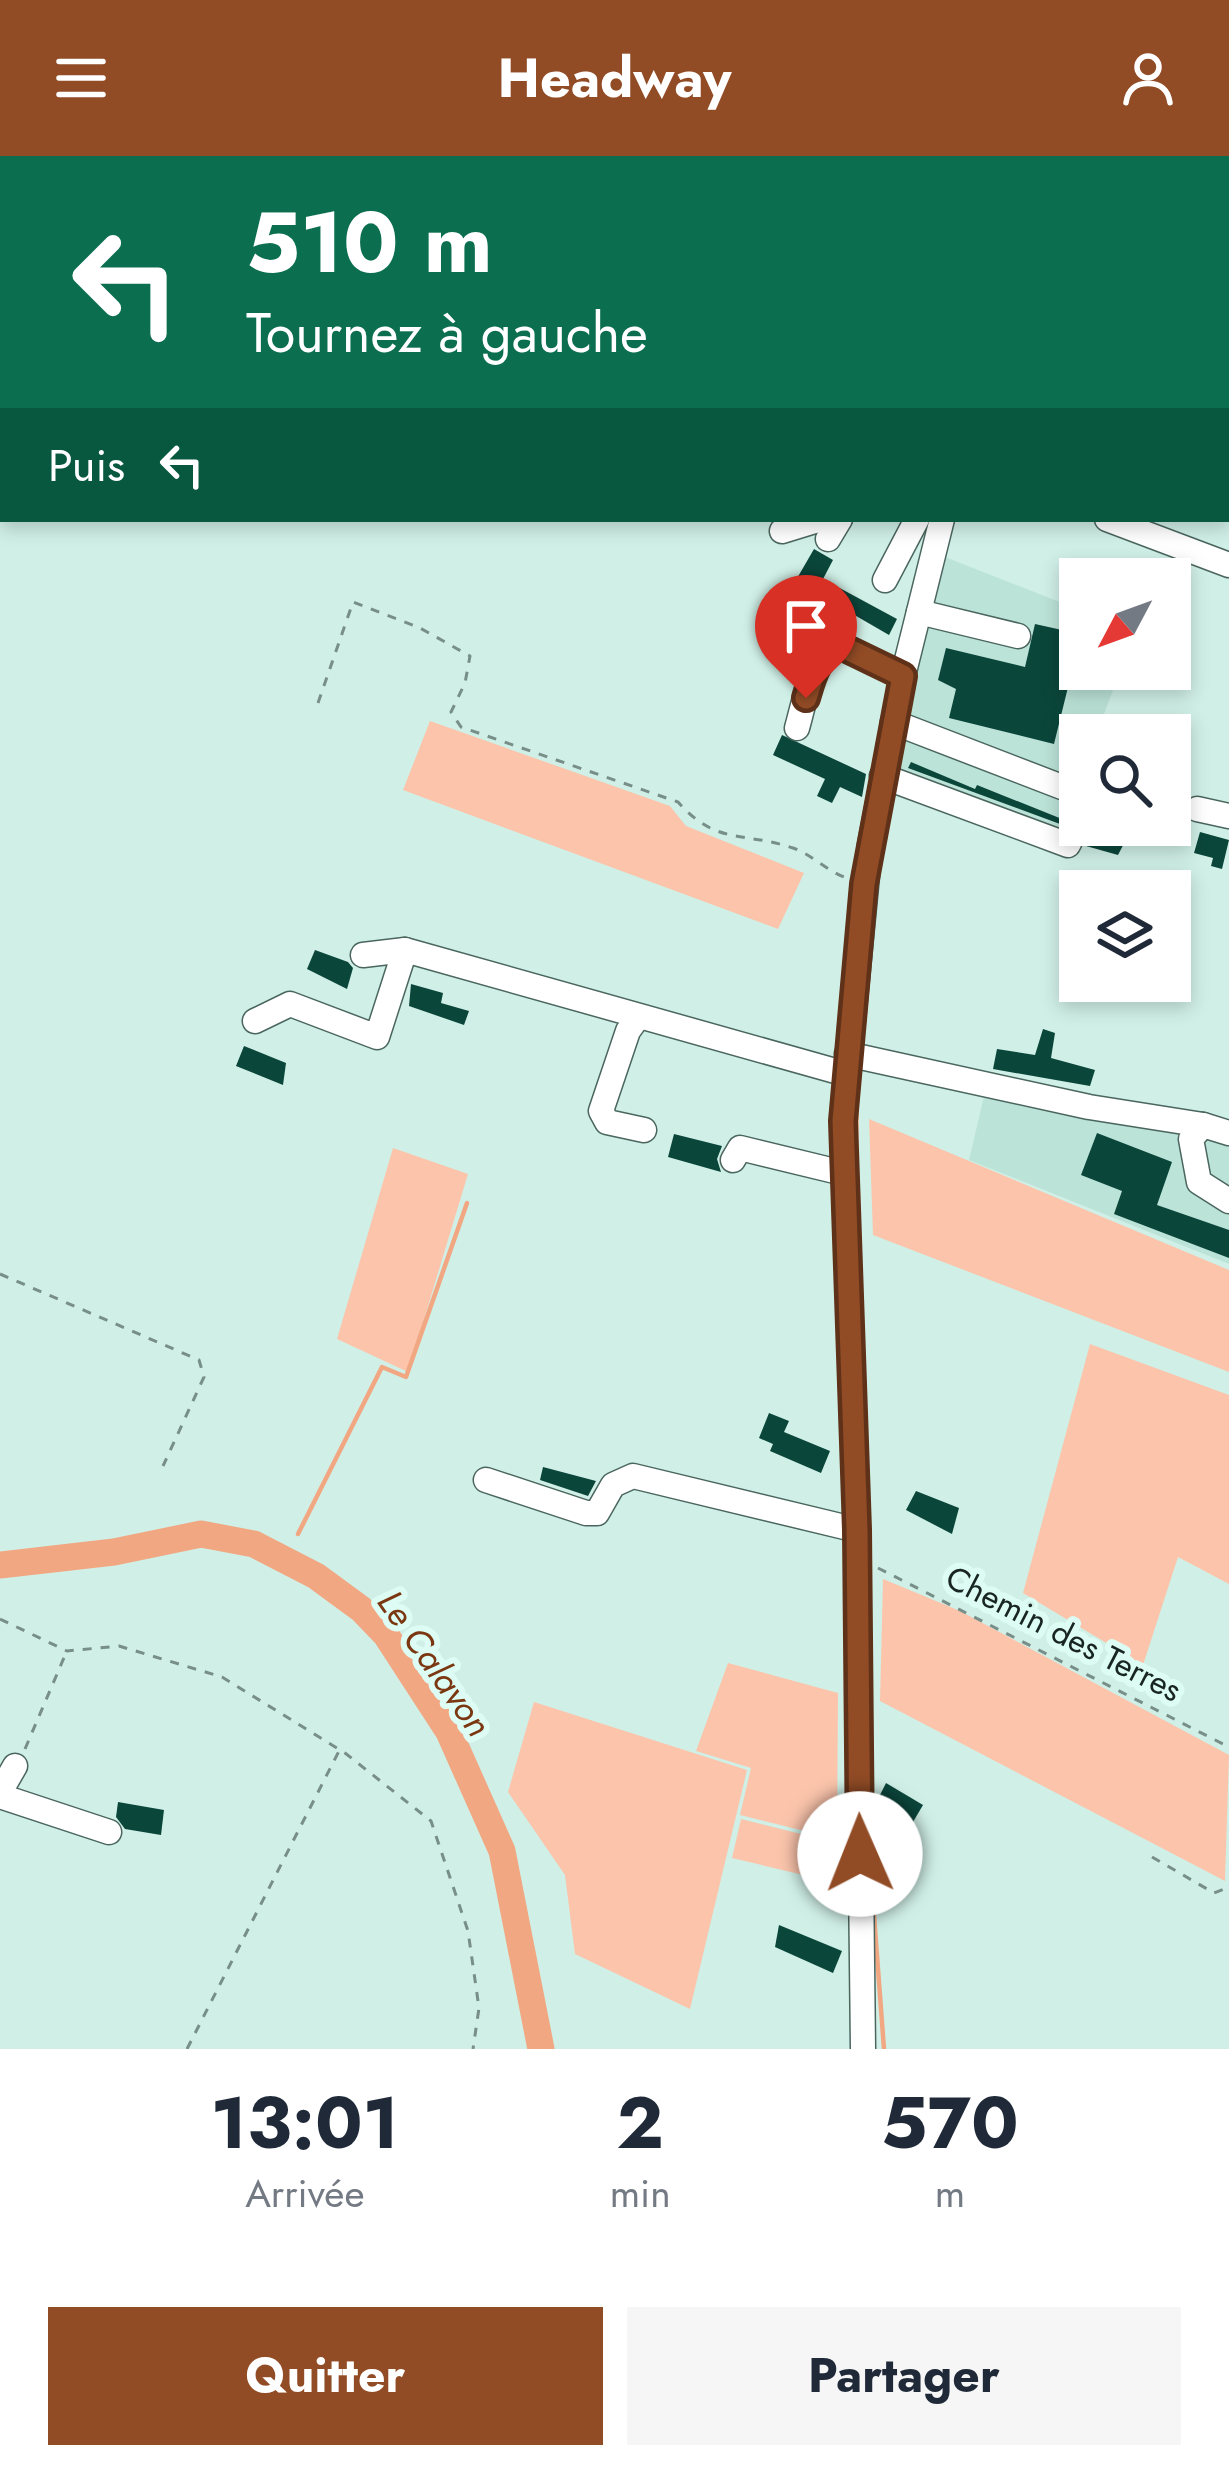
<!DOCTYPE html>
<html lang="fr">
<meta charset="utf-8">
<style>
body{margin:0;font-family:Jost,sans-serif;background:#f6f6f7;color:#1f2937;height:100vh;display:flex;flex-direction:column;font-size:45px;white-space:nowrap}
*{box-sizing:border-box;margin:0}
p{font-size:39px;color:#747a83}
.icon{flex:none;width:66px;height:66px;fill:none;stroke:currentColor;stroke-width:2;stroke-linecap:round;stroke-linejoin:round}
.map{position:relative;height:1893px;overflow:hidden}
.details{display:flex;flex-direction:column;background:#fff;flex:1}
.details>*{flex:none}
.hud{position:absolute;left:0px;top:0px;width:1230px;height:366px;box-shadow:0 6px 18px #0003;background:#0b6e4f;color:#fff;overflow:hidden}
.needle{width:78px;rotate:229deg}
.controls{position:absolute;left:1059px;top:402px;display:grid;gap:24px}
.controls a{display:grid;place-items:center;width:132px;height:132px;border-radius:0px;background:#fff;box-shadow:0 6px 18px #0003;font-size:60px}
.pin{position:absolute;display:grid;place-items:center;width:102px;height:102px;color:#fff;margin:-123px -51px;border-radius:50% 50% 50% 0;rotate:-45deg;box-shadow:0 0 12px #0007}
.pin .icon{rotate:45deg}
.me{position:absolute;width:132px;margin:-66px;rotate:359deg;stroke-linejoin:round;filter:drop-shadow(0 0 9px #0008)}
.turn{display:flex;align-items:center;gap:42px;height:252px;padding:0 48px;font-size:54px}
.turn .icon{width:156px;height:156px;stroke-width:2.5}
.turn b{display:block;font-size:84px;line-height:102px}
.then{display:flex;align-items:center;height:114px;padding:0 48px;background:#0003;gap:24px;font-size:45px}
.eta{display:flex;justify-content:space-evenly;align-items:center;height:204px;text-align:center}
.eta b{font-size:72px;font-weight:700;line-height:84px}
.action{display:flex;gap:24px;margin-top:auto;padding:24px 48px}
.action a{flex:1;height:138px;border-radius:0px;background:#914b25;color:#fff;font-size:48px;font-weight:700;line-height:138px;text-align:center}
.action a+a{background:#f6f6f7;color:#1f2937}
header{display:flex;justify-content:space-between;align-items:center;height:156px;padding:0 48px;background:#914b25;color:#fff;font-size:54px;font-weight:700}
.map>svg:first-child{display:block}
</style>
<header><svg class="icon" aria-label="menu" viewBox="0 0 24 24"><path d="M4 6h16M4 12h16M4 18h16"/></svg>Headway<svg class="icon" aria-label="person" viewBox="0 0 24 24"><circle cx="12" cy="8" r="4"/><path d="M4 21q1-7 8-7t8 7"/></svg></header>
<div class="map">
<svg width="1229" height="1893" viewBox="0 0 1229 1893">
<rect width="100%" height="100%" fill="#d0f0e7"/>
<g fill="#bce3d8">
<path d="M940,399L1080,454V513H1121L1096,579H1080V622L1062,689L884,630Z"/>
<path d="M985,936L1229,982V1108L969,1004Z"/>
</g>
<g fill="#fbc4ab">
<path d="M430,565L670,650L686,670L804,717L778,773L403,634Z"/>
<path d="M869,963L1229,1114V1216L873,1079Z"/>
<path d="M393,992L468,1018L408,1216L337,1183Z"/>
<path d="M1090,1188L1229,1239V1428L1178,1401L1143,1509L1023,1437Z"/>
<path d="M883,1423L960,1455L1229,1599L1225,1725L880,1545Z"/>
<path d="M728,1507L838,1537L837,1683L740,1659L751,1612L696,1595Z"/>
<path d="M534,1546L747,1614L690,1853L575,1798L565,1719L508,1636Z"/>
<path d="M741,1663L821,1683L812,1721L732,1702Z"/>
</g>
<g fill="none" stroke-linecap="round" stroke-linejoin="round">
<g stroke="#f2a783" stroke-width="4.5">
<path d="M856,991L857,936"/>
<path d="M298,1378L382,1211L406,1221L467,1047"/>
<path d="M873,1746L884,1893"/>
</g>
<path stroke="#f2a783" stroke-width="27" d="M0,1409L114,1396L201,1378L254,1388L316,1420L361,1453L386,1479L449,1576L502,1695L541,1893"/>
</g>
<g fill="#0b463b">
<path d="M814,393L833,404L823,423L897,463L889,479L851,457L848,462L833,454L836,448L810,433L806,439L792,431Z"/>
<path d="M1035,468L1080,478V521L1071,519L1054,588L949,562L956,533L938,524L946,492L1025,511Z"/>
<path d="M782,579L866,618L862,641L840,631L832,647L817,640L825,623L773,599Z"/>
<path d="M911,606L975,633L977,629L1062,663L1060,668L908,612Z"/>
<path d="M1095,669L1130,676L1118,699L1086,690Z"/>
<path d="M1200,676L1229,684L1222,713L1211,710L1213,702L1194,697Z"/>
<path d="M315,794L348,806L353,812L347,833L307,813Z"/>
<path d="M411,828L443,837L441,847L469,855L464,869L409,850Z"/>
<path d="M1043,873L1055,877L1051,902L1095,914L1090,930L993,913L997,893L1035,899Z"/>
<path d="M244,890L286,907L283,929L236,910Z"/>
<path d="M1097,977L1172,1006L1157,1049L1229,1074V1102L1114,1058L1122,1035L1081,1019Z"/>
<path d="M674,978L722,990L717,1003L721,1016L668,1001Z"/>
<path d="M769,1257L789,1265L784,1276L830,1295L821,1317L770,1295L773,1288L759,1282Z"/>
<path d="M543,1311L596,1325L588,1340L540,1324Z"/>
<path d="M916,1335L959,1352L952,1378L906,1354Z"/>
<path d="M886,1627L923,1649L913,1666L877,1645Z"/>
<path d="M118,1646L164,1654L161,1679L125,1673L116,1661Z"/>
<path d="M779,1769L842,1795L833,1817L775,1791Z"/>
</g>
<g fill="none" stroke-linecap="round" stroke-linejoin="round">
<g stroke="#4a665e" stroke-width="27">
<g id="minor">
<path d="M1194,0L1197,3"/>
<path d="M31,3L32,0"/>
<path d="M1026,3V0"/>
<path d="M1227,32L1229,34"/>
<path d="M0,81L3,74"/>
<path d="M1107,363L1229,409"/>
<path d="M782,375L821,363"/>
<path d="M828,383L840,363"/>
<path d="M885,424L917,363"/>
<path d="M919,456L1018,480"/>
<path d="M893,566L1080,638"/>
<path d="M797,572C806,541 809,505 841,490L903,520"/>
<path d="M882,620L1068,689L1080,664"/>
<path d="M1197,653L1229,660"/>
<path d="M363,799L405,794L846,918"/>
<path d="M638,861L628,875L601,955L607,966L644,974"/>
<path d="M255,865L290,848L377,881L405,794"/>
<path d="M847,898L1089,951L1203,969"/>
<path d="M1229,977L1203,969L1191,983L1199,1026L1229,1045"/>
<path d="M733,1004L740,992L843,1017"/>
<path d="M486,1324L586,1357H597L613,1329L633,1320L857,1374"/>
<path d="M0,1636L15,1610"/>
<path d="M0,1640L109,1676"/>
<path d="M863,1893L857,1374L843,965L870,689L903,520L942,363"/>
</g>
</g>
<g stroke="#788e88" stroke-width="3" stroke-dasharray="9 9" stroke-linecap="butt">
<path d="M318,547L353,446L420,472L470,500L465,527L451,556L461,571L678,646C717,690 743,675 793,692C811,698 826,714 844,721"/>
<path d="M0,1118L199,1204L204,1221L163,1310"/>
<path d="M878,1412L1229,1591"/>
<path d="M0,1463L67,1495L119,1490L222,1521L345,1597L431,1665L468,1775L479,1852L473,1893"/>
<path d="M25,1593L66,1497"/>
<path d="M1152,1701L1214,1737L1229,1731"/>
<path d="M187,1893L339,1595"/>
</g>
<use href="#minor" stroke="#fff" stroke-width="24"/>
</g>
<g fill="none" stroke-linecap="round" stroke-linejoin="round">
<g stroke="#5e3118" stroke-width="30">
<path id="route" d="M806,542C813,518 817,501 841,490L903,520L864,728L843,965L857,1374L860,1698"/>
</g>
<use href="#route" stroke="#914b25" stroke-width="21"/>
</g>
<g text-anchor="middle" stroke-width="12" stroke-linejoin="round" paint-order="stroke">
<g font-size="33" fill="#192522" stroke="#ddfdf4">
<text transform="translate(1064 1477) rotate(27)" y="12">Chemin des Terres</text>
</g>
<g font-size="36" font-style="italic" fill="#7a3711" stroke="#ddfdf4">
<text transform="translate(435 1507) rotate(55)" y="13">Le Calavon</text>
</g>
</g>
</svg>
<div class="controls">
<a><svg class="needle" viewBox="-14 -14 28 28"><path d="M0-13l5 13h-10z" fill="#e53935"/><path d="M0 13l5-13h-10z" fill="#747a83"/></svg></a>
<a><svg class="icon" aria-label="search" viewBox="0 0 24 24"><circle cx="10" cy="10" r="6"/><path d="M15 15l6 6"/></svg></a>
<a><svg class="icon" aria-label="layers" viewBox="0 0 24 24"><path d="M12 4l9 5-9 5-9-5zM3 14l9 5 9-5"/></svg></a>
</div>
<div class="pin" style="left:806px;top:542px;background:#d93025"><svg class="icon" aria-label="arrive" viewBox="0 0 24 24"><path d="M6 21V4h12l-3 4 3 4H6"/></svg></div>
<svg class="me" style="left:860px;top:1698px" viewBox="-20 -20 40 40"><circle r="19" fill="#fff"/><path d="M0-13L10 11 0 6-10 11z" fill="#914b25"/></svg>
<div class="hud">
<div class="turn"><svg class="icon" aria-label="left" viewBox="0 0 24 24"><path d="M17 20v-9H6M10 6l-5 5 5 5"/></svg><div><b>510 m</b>Tournez à gauche</div></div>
<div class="then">Puis<svg class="icon" aria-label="left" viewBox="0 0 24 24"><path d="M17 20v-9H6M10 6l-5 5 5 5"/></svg></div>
</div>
</div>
<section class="details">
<div class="eta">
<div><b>13:01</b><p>Arrivée</p></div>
<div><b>2</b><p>min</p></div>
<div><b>570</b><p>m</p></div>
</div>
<div class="action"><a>Quitter</a><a>Partager</a></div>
</section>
